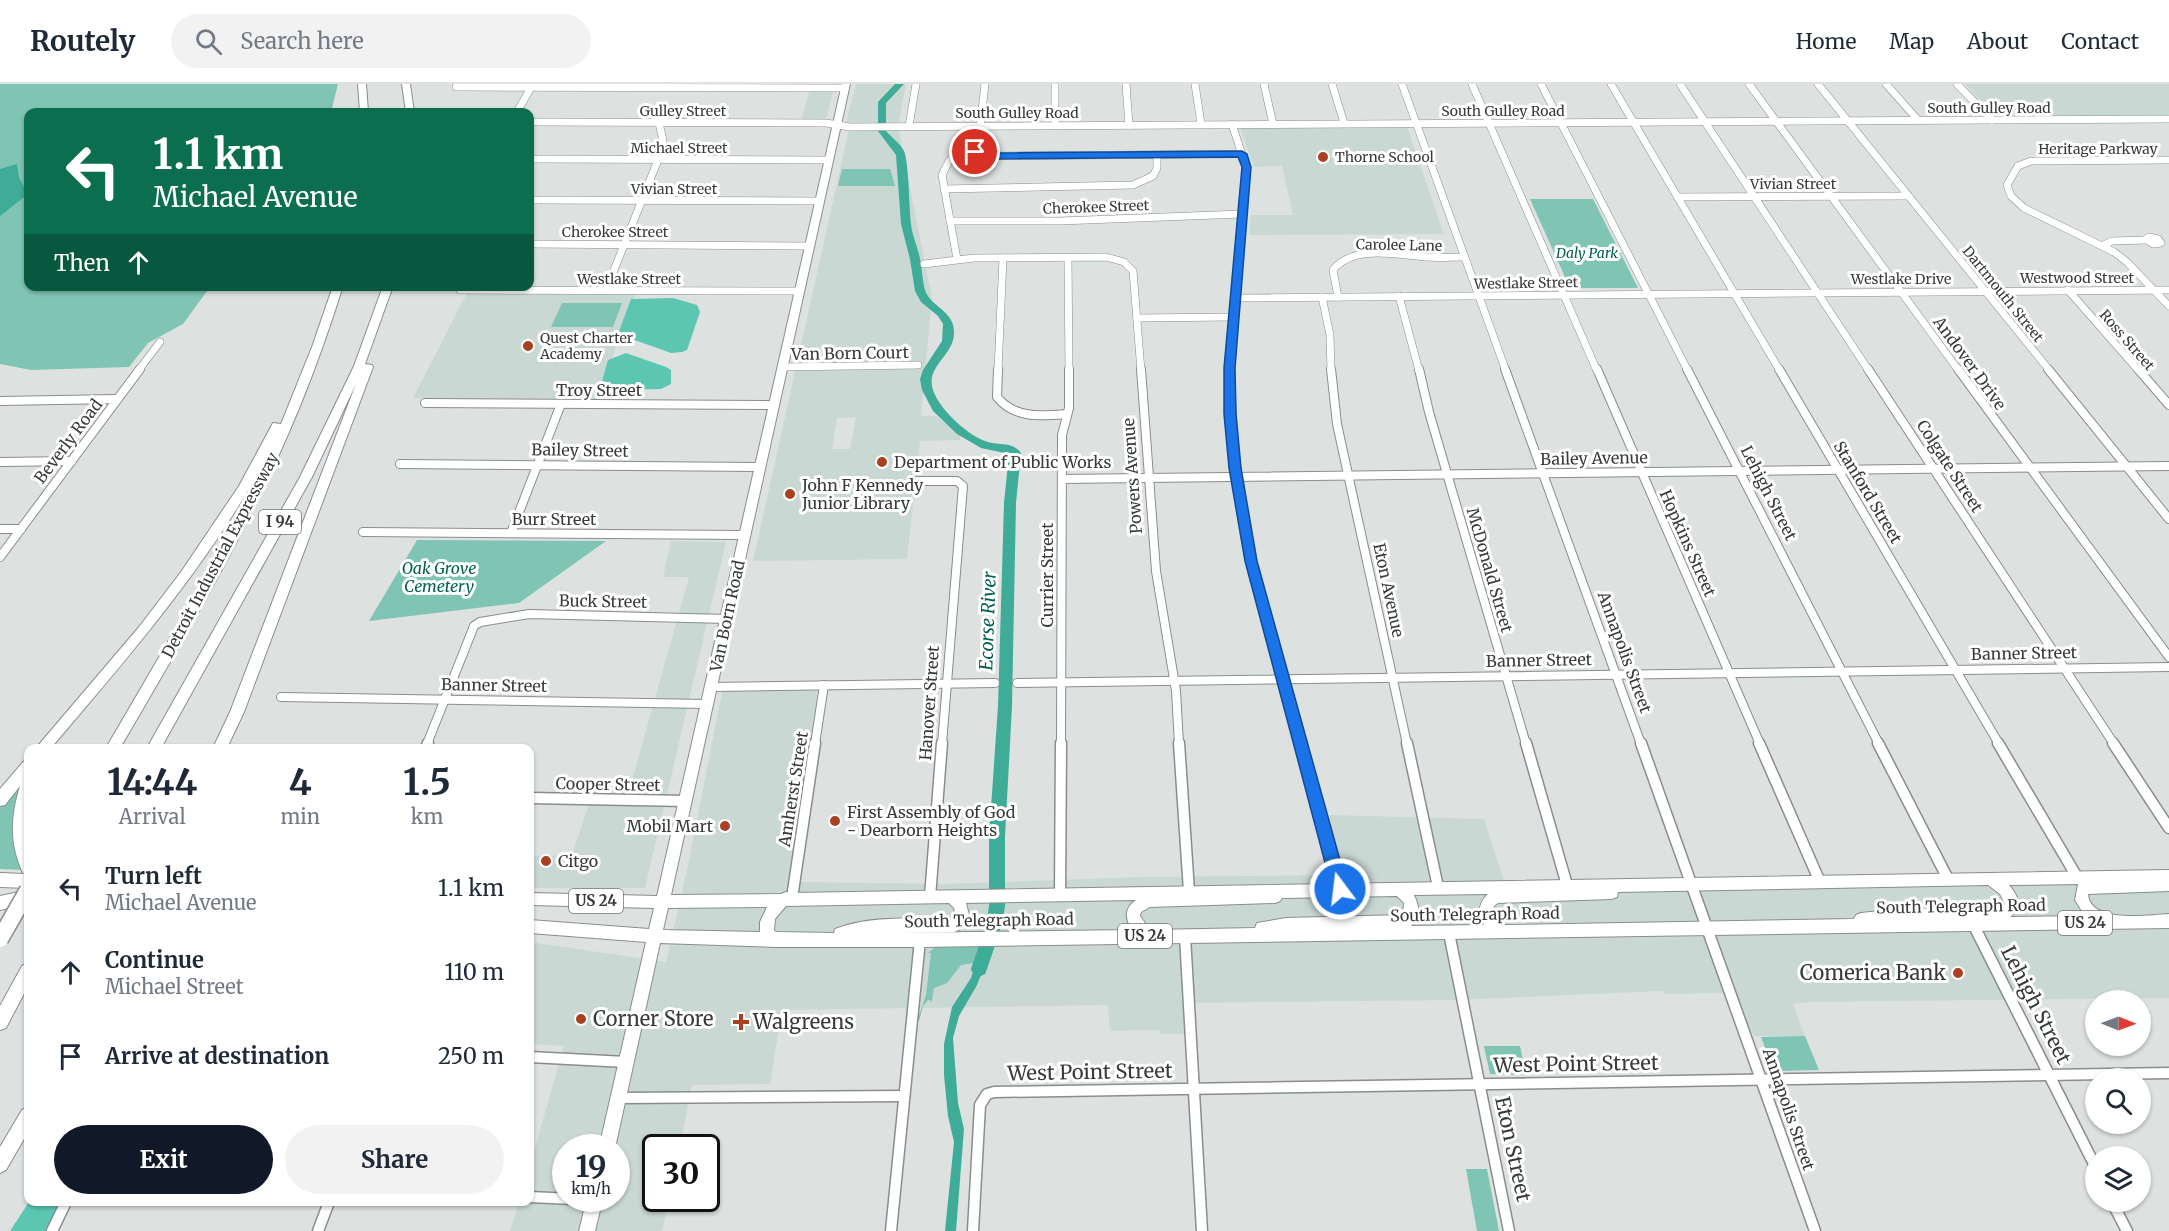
<!DOCTYPE html>
<style>
body{margin:0;font-family:Merriweather,serif;background:#f2f2f3;color:#1f2937;height:100vh;display:flex;flex-direction:column;font-size:22px;white-space:nowrap}
*{box-sizing:border-box;margin:0}
p{font-size:20px;color:#747a83}
.icon{flex:none;width:33px;height:33px;fill:none;stroke:currentColor;stroke-width:2;stroke-linecap:round;stroke-linejoin:round}
.map{position:relative;flex:1;overflow:hidden}
.side{position:absolute;left:24px;top:660px;width:510px;height:462px;display:flex;flex-direction:column;background:#fff;border-radius:12px;box-shadow:0 2px 4px #0004}
.side>*{flex:none}
.guide{position:absolute;left:24px;top:24px;width:510px;height:183px;border-radius:12px;box-shadow:0 2px 4px #0004;background:#0b6e4f;color:#fff;overflow:hidden}
.needle{width:39px;rotate:91deg}
.tools{position:absolute;left:2085px;top:906px;display:grid;gap:12px}
.tools a{display:grid;place-items:center;width:66px;height:66px;border-radius:50%;background:#fff;box-shadow:0 2px 4px #0004;font-size:30px}
.speed{position:absolute;left:552px;top:1050px;display:flex;gap:12px;font-size:30px;font-weight:700;text-align:center}
.speed>*{display:grid;place-content:center;width:78px;height:78px;border-radius:50%;background:#fff;box-shadow:0 2px 4px #0004;line-height:1}
.speed small{font-size:15px;font-weight:400}
.speed .limit{border:3px solid #111;border-radius:9px;background:#fff;color:#111}
.pin{position:absolute;display:grid;place-items:center;width:51px;height:51px;color:#fff;margin:-26px;border:3px solid #fff;border-radius:50%;box-shadow:0 2px 6px #0007}
.me{position:absolute;width:66px;margin:-33px;rotate:345deg;stroke-linejoin:round;filter:drop-shadow(0 0 4px #0008)}
.turn{display:flex;align-items:center;gap:21px;height:126px;padding:0 30px;font-size:27px}
.turn .icon{width:78px;height:78px;stroke-width:2.5}
.turn b{display:block;font-size:42px;line-height:51px}
.then{display:flex;align-items:center;height:57px;padding:0 30px;background:#0003;gap:12px;font-size:22px}
.eta{display:flex;justify-content:space-evenly;align-items:center;height:102px;text-align:center}
.eta b{font-size:36px;font-weight:700;line-height:42px}
.primary-button{display:flex;gap:12px;margin-top:auto;padding:12px 30px}
.primary-button a{flex:1;height:69px;border-radius:36px;background:#111827;color:#fff;font-size:24px;font-weight:700;line-height:69px;text-align:center}
.primary-button a+a{background:#f2f2f3;color:#1f2937}
ul{padding:0;list-style:none}
li{display:flex;align-items:center;gap:18px;height:84px;padding:0 30px}
li div{flex:1}
li b{display:block;font-size:22px}
li em{font-style:normal}
header{display:flex;align-items:center;gap:36px;box-sizing:border-box;height:84px;padding:0 30px;background:#fff;border-bottom:2px solid #e0e1e3}
header strong{font-size:28px}
nav{display:flex;gap:33px;margin-inline-start:auto;font-size:21px}
.search{width:420px;height:54px;background:#f2f2f3;display:flex;align-items:center;gap:15px;box-sizing:border-box;padding:0 21px;border-radius:33px;color:#747a83;font-size:22px}
.map>svg:first-child{display:block}
</style>
<header>
<strong>Routely</strong>
<div class="search"><svg class="icon" aria-label="search" viewBox="0 0 24 24"><circle cx="10" cy="10" r="6"/><path d="M15 15l6 6"/></svg>Search here</div>
<nav><a>Home</a><a>Map</a><a>About</a><a>Contact</a></nav>
</header>
<div class="map">
<svg width="2169" height="1147" viewBox="0 0 2169 1147">
<rect width="100%" height="100%" fill="#dde2e1"/>
<g fill="#cad8d4" fill-rule="evenodd">
<path d="M812,0H835L826,36H801Z"/>
<path d="M856,0H906L899,38L846,39Z"/>
<path d="M1965,0H2169V31L1995,32Z"/>
<path d="M898,43L932,214L921,332H936L960,351V356L920,357L907,475L753,477L849,45ZM856,333L850,365H832L837,334Z"/>
<path d="M1407,43L1444,150L1249,151L1251,131H1293L1282,82L1254,83L1240,44Z"/>
<path d="M467,209L636,210L596,316L413,314Z"/>
<path d="M671,457L726,458L645,804H530V772L572,771L593,707H629L689,493H663Z"/>
<path d="M817,605L801,798L945,800L1142,793L1336,791L1330,731L1484,735L1506,803L2169,792V914L1809,918L1793,920L1805,952H1754L1725,909L1665,910L1662,907L1457,916L1189,919L1190,952L1179,950H1160L1159,946L1110,947L1108,921L782,926L770,1000L692,1001L680,1063L656,1064V1114L669,1115L662,1147H510L519,1118H530V1081L564,962L530,960V926L534,912L530,911V858L666,878L688,781L722,608ZM566,1064H616V1114H566Z"/>
</g>
<g fill="#80c4b4">
<path d="M0,0H338L331,28H28V202L210,203L183,240L148,259L129,283L31,286L0,280Z"/>
<path d="M842,85H890L895,102H838Z"/>
<path d="M1530,115H1593L1638,204H1570Z"/>
<path d="M562,219H622L613,243H551Z"/>
<path d="M417,456L606,457L519,519L369,537Z"/>
<path d="M19,707C10,736 9,757 22,786L0,785V722L12,708Z"/>
<path d="M935,863H980L975,879L961,881L947,899L934,904L932,917L928,916L923,922L919,937H917L926,911L931,869H928Z"/>
<path d="M1805,952L1819,986L1774,987L1761,953Z"/>
<path d="M1484,962H1520L1526,991L1490,990Z"/>
<path d="M1466,1085H1487L1499,1147H1477Z"/>
</g>
<g fill="#5cc6b1">
<path d="M673,214L697,221L700,228L687,266L682,268L671,269L618,250L631,215Z"/>
<path d="M626,269L666,283L671,286V300L661,305L613,306L606,303L602,297L608,276Z"/>
<path d="M29,1118H61L46,1147H10Z"/>
</g>
<g fill="#3eac97">
<path d="M17,80L19,94L28,110L0,132V85Z"/>
<path d="M980,867H990L977,901L959,932L953,954L958,1019L964,1045L956,1147H945L954,1058L948,1032L944,991V960L952,923L971,894Z"/>
</g>
<g fill="none" stroke-linecap="round" stroke-linejoin="round">
<path fill="#3eac97" fill-rule="evenodd" d="M895,0H904L886,19V47C892,54 900,59 904,67C909,78 909,124 911,140C912,152 918,163 920,175C922,184 922,193 924,202C927,223 955,225 954,249C954,272 925,282 933,306C939,325 969,353 988,358C1000,362 1012,357 1021,369L1016,419L1012,622L1005,753V822L1002,841L987,885L985,890L979,893L973,890L971,885L986,841L989,822V753L998,622L1004,419L1009,370L981,364L957,350L933,327L922,306L920,295L923,286L942,257L943,240L938,232L921,218L915,207L910,175L901,140L896,71L878,47V18Z"/>
<g stroke="#898e8c" stroke-width="8">
<g id="minor-far2">
<path d="M1055,0V41"/>
<path d="M1126,0L1129,41"/>
<path d="M1195,0L1201,40"/>
<path d="M1264,0L1273,40"/>
<path d="M1332,0L1344,39"/>
<path d="M1402,0L1506,287"/>
<path d="M1472,0L1597,287"/>
<path d="M1541,0L1688,287"/>
<path d="M1611,0L1780,287"/>
<path d="M1680,0L1869,287"/>
<path d="M1749,0L1959,287"/>
<path d="M1818,0L2050,287"/>
<path d="M1886,0L1918,36"/>
<path d="M1957,0L1992,36"/>
<path d="M456,3L845,4"/>
<path d="M517,28L533,0"/>
<path d="M530,38L826,39L850,43L2169,35"/>
<path d="M909,42L916,0"/>
<path d="M966,64L992,72L1242,70"/>
<path d="M530,75L829,76"/>
<path d="M2169,76L2031,77L2018,82L2007,101L2011,112L2024,124L2114,168L2127,178L2169,222"/>
<path d="M944,105L1133,101L1153,92L1157,84V71"/>
<path d="M1677,113L1908,112"/>
<path d="M530,116L819,117"/>
<path d="M950,137H1060L1242,130"/>
<path d="M2149,153L2158,155L2161,159L2153,160L2146,155Z"/>
<path d="M530,160L809,162"/>
<path d="M2102,162L2112,157L2147,156"/>
<path d="M1068,173L1069,287"/>
<path d="M957,175L942,91L949,77L979,52L985,0"/>
<path d="M924,180L974,174L1106,173L1124,178L1133,187L1141,287"/>
<path d="M460,206L798,207"/>
<path d="M606,206L660,71L663,56L659,39"/>
<path d="M2068,206L2139,287"/>
<path d="M1399,212L1419,287"/>
<path d="M1322,213L1330,251L1331,287"/>
<path d="M1338,213L1333,186C1354,160 1396,171 1426,173C1438,174 1451,173 1463,173"/>
<path d="M1235,214L2169,206"/>
<path d="M1137,234L1233,233"/>
<path d="M782,283L918,281"/>
<path d="M138,287L160,258"/>
<path d="M998,287L1003,174"/>
<path d="M1229,287L1246,83L1232,40"/>
</g>
</g>
<g stroke="#898e8c" stroke-width="10">
<g id="minor-far1">
<path d="M998,285L997,313C1015,335 1041,332 1067,330"/>
<path d="M1141,285L1156,487L1176,607L1179,660"/>
<path d="M1229,285L1235,384L1251,477L1301,660"/>
<path d="M1331,285L1337,340L1407,660"/>
<path d="M1419,285L1429,328L1526,660"/>
<path d="M1505,285L1641,660"/>
<path d="M1597,285L1760,660"/>
<path d="M1687,285L1879,660"/>
<path d="M1779,285L1999,660"/>
<path d="M1868,285L2114,660"/>
<path d="M1958,285L2169,573"/>
<path d="M2048,285L2169,435"/>
<path d="M2138,285L2169,321"/>
<path d="M0,317L117,315"/>
<path d="M425,319L773,321"/>
<path d="M0,378L72,377"/>
<path d="M400,380L759,383"/>
<path d="M1062,395L2169,382"/>
<path d="M917,397H957L963,402L942,660"/>
<path d="M0,445H21"/>
<path d="M363,448L744,451"/>
<path d="M511,449L561,320"/>
<path d="M0,473L140,285"/>
<path d="M1017,599L2169,583"/>
<path d="M712,603L995,599"/>
<path d="M281,613L708,620"/>
<path d="M427,660L474,542L480,538L529,530L727,535"/>
<path d="M815,660L824,601"/>
<path d="M1061,660L1062,351L1069,324V285"/>
</g>
</g>
<g stroke="#898e8c" stroke-width="13">
<g id="minor">
<path d="M1179,659L1189,807"/>
<path d="M1300,659L1340,805"/>
<path d="M1407,659L1438,803"/>
<path d="M1526,659L1567,801"/>
<path d="M1641,659L1815,1147"/>
<path d="M1759,659L1820,798"/>
<path d="M1878,659L1948,795"/>
<path d="M1998,659L2077,793"/>
<path d="M2113,659L2169,744"/>
<path d="M426,664L428,659"/>
<path d="M530,714L686,717"/>
<path d="M1060,810L1061,659"/>
<path d="M930,813L942,659"/>
<path d="M792,814L815,659"/>
<path d="M1973,840L2096,1084"/>
<path d="M1449,849L1509,1147"/>
<path d="M1185,852L1202,1147"/>
<path d="M530,973L626,978"/>
<path d="M618,1014L903,1012"/>
<path d="M530,1113L594,1116"/>
<path d="M2112,1118L2127,1147"/>
<path d="M52,1147L66,1118"/>
<path d="M318,1147L329,1118"/>
<path d="M891,1147L920,856"/>
<path d="M973,1147L980,1021L987,1010L994,1008L2169,989"/>
</g>
</g>
<g stroke="#898e8c" stroke-width="2">
<g id="major">
<path d="M842,0H850L671,811L781,810L786,808L791,809L2169,786V807L2088,810C2090,840 2148,831 2169,830V844L920,863H775L660,859L615,1064H599L646,858L530,849V836L649,845L654,824L530,821V809L657,812ZM2078,800L2075,816L2085,832L2010,833C2023,823 2019,813 2009,801ZM1988,801L2000,810L2005,820L2002,823L1898,825L1861,829L1856,831L1854,835L1505,841C1496,837 1493,832 1494,822L1498,819L1612,815L1617,813L1618,808ZM1488,810C1478,819 1478,829 1484,841L1411,842C1420,832 1420,823 1414,811ZM1397,812L1404,819L1403,831L1286,834L1257,839L1255,844L1150,846L1140,832L1141,828L1150,823L1275,819L1280,817L1282,814ZM1136,816C1124,824 1125,835 1132,846L890,849L954,848L959,846L969,831L966,819ZM949,819L954,824L955,829L950,835C913,835 871,831 835,845L834,849L776,848L774,846L775,835L786,822ZM767,823L760,838V848L663,846L668,824Z"/>
<path d="M587,1114H603L595,1147H579Z"/>
</g>
</g>
<g stroke="#898e8c" stroke-width="2">
<g id="highway">
<path d="M358,0H366L368,28H360Z"/>
<path d="M402,0H410L414,28H406Z"/>
<path d="M333,202H343C330,243 316,283 300,322C251,442 185,553 120,664H106L204,496L263,381C202,489 130,571 51,664H36L139,543L181,488L239,402L273,339L281,340L312,263Z"/>
<path d="M383,202H393L365,280L372,281L373,283L244,628L227,664H213L230,628L356,300L312,393L161,664H147L300,393L354,282Z"/>
<path d="M28,676V692L26,696L28,695V804L0,803V789L25,790L23,789C9,759 11,732 20,702L5,721L0,722V705L23,678Z"/>
<path d="M28,806V820L0,826V812Z"/>
<path d="M28,879V902L6,944L0,946V922L22,882Z"/>
<path d="M28,1023V1048L6,1086L0,1089V1063L22,1026Z"/>
</g>
</g>
<use href="#minor-far2" stroke="#fff" stroke-width="7"/>
<use href="#minor-far1" stroke="#fff" stroke-width="8"/>
<use href="#minor" stroke="#fff" stroke-width="10"/>
<use href="#major" fill="#fff" fill-rule="evenodd"/>
<use href="#highway" fill="#fff" fill-rule="evenodd"/>
<g stroke="#898e8c" stroke-width="19" stroke-linecap="butt">
<path id="highway-bridge" d="M0,855L28,806"/>
</g>
<use href="#highway-bridge" stroke="#fff" stroke-width="16"/>
</g>
<path fill="#1a73e8" stroke="#114b97" stroke-width="1.5" d="M972,66L992,69L1242,67L1247,70L1251,83L1235,284L1236,330L1241,384L1257,477L1348,805L1345,810L1340,812L1334,810L1332,805L1245,477L1229,384L1224,330V284L1242,83L1238,73L992,75L972,70Z"/>
<g fill="#a84021" stroke="#fff" stroke-width="2">
<circle cx="1323" cy="73" r="6"/>
<circle cx="528" cy="262" r="6"/>
<circle cx="882" cy="378" r="6"/>
<circle cx="790" cy="410" r="6"/>
<circle cx="835" cy="737" r="6"/>
<circle cx="725" cy="742" r="6"/>
<circle cx="546" cy="777" r="6"/>
<circle cx="1958" cy="889" r="6"/>
<circle cx="581" cy="935" r="6"/>
<path d="M738 929h6v6h6v6h-6v6h-6v-6h-6v-6h6z"/>
</g>
<g text-anchor="middle" stroke-width="6" stroke-linejoin="round" paint-order="stroke">
<g font-size="14" fill="#393b3b" stroke="#fff">
<text x="1989" y="29">South Gulley Road</text>
<text x="683" y="32">Gulley Street</text>
<text x="1503" y="32">South Gulley Road</text>
<text x="1017" y="34">South Gulley Road</text>
<text x="679" y="69">Michael Street</text>
<text x="2098" y="70">Heritage Parkway</text>
<text x="1793" y="105">Vivian Street</text>
<text x="674" y="110">Vivian Street</text>
<text transform="translate(1096 123) rotate(-2)" y="5">Cherokee Street</text>
<text x="615" y="153">Cherokee Street</text>
<text transform="translate(1399 161) rotate(1)" y="5">Carolee Lane</text>
<text x="2077" y="199">Westwood Street</text>
<text x="629" y="200">Westlake Street</text>
<text x="1901" y="200">Westlake Drive</text>
<text transform="translate(1526 199) rotate(-1)" y="5">Westlake Street</text>
<text transform="translate(2003 210) rotate(51)" y="5">Dartmouth Street</text>
<text transform="translate(2127 256) rotate(49)" y="5">Ross Street</text>
</g>
<g font-size="14" fill="#393b3b" stroke="#fff" text-anchor="start">
<text x="1335" y="78">Thorne School</text>
<text x="540" y="259">Quest Charter<tspan x="540" dy="16">Academy</tspan></text>
</g>
<g font-size="14" font-style="italic" fill="#016052" stroke="#fff">
<text x="1587" y="174">Daly Park</text>
</g>
<g fill="#fff" stroke="#747676" stroke-width="1.5">
<rect x="259" y="426" width="42" height="24" rx="4.5"/>
<rect x="569" y="805" width="54" height="24" rx="4.5"/>
<rect x="2058" y="827" width="54" height="24" rx="4.5"/>
<rect x="1118" y="840" width="54" height="24" rx="4.5"/>
</g>
<g font-size="15" font-weight="bold" fill="#393b3b">
<text x="280" y="443">I 94</text>
<text x="596" y="822">US 24</text>
<text x="2085" y="844">US 24</text>
<text x="1145" y="857">US 24</text>
</g>
<g font-size="16" fill="#393b3b" stroke="#fff">
<text transform="translate(850 269) rotate(-1)" y="6">Van Born Court</text>
<text transform="translate(1970 279) rotate(54)" y="6">Andover Drive</text>
<text x="599" y="312">Troy Street</text>
<text transform="translate(68 357) rotate(-53)" y="6">Beverly Road</text>
<text transform="translate(580 366) rotate(1)" y="6">Bailey Street</text>
<text transform="translate(1594 374) rotate(-1)" y="6">Bailey Avenue</text>
<text transform="translate(1950 382) rotate(57)" y="6">Colgate Street</text>
<text transform="translate(1132 392) rotate(-94)" y="6">Powers Avenue</text>
<text transform="translate(1868 408) rotate(59)" y="6">Stanford Street</text>
<text transform="translate(1769 409) rotate(63)" y="6">Lehigh Street</text>
<text x="554" y="441">Burr Street</text>
<text transform="translate(1688 459) rotate(66)" y="6">Hopkins Street</text>
<text transform="translate(220 471) rotate(-62)" y="6">Detroit Industrial Expressway</text>
<text transform="translate(1490 486) rotate(74)" y="6">McDonald Street</text>
<text transform="translate(1047 491) rotate(-90)" y="6">Currier Street</text>
<text transform="translate(1389 506) rotate(78)" y="6">Eton Avenue</text>
<text transform="translate(603 517) rotate(1)" y="6">Buck Street</text>
<text transform="translate(727 532) rotate(-78)" y="6">Van Born Road</text>
<text transform="translate(1625 568) rotate(70)" y="6">Annapolis Street</text>
<text transform="translate(2024 569) rotate(-1)" y="6">Banner Street</text>
<text transform="translate(1539 576) rotate(-1)" y="6">Banner Street</text>
<text transform="translate(494 601) rotate(1)" y="6">Banner Street</text>
<text transform="translate(929 619) rotate(-86)" y="6">Hanover Street</text>
<text transform="translate(608 700) rotate(1)" y="6">Cooper Street</text>
<text transform="translate(793 705) rotate(-81)" y="6">Amherst Street</text>
<text transform="translate(1961 822) rotate(-1)" y="6">South Telegraph Road</text>
<text transform="translate(1475 830) rotate(-1)" y="6">South Telegraph Road</text>
<text transform="translate(989 836) rotate(-1)" y="6">South Telegraph Road</text>
<text transform="translate(1789 1025) rotate(71)" y="6">Annapolis Street</text>
</g>
<g font-size="16" fill="#393b3b" stroke="#fff" text-anchor="start">
<text x="894" y="384">Department of Public Works</text>
<text x="802" y="407">John F Kennedy<tspan x="802" dy="18">Junior Library</tspan></text>
<text x="847" y="734">First Assembly of God<tspan x="847" dy="18">- Dearborn Heights</tspan></text>
<text x="713" y="748" text-anchor="end">Mobil Mart</text>
<text x="558" y="783">Citgo</text>
</g>
<g font-size="16" font-style="italic" fill="#016052" stroke="#fff">
<text x="439" y="490">Oak Grove<tspan x="439" dy="18">Cemetery</tspan></text>
</g>
<g font-size="18" font-style="italic" fill="#005f51" stroke="#fff">
<text transform="translate(988 537) rotate(-88)" y="6">Ecorse River</text>
</g>
<g font-size="20" fill="#393b3b" stroke="#fff" text-anchor="start">
<text x="1946" y="896" text-anchor="end">Comerica Bank</text>
<text x="593" y="942">Corner Store</text>
<text x="753" y="945">Walgreens</text>
</g>
<g font-size="20" fill="#393b3b" stroke="#fff">
<text transform="translate(2036 921) rotate(63)" y="7">Lehigh Street</text>
<text transform="translate(1576 980) rotate(-1)" y="7">West Point Street</text>
<text transform="translate(1090 988) rotate(-1)" y="7">West Point Street</text>
<text transform="translate(1513 1065) rotate(78)" y="7">Eton Street</text>
</g>
</g>
</svg>
<div class="tools">
<a><svg class="needle" viewBox="-14 -14 28 28"><path d="M0-13l5 13h-10z" fill="#e53935"/><path d="M0 13l5-13h-10z" fill="#747a83"/></svg></a>
<a><svg class="icon" aria-label="search" viewBox="0 0 24 24"><circle cx="10" cy="10" r="6"/><path d="M15 15l6 6"/></svg></a>
<a><svg class="icon" aria-label="layers" viewBox="0 0 24 24"><path d="M12 4l9 5-9 5-9-5zM3 14l9 5 9-5"/></svg></a>
</div>
<div class="speed"><div>19<small>km/h</small></div><div class="limit">30</div></div>
<div class="pin" style="left:975px;top:68px;background:#d93025"><svg class="icon" aria-label="arrive" viewBox="0 0 24 24"><path d="M6 21V4h12l-3 4 3 4H6"/></svg></div>
<svg class="me" style="left:1340px;top:805px" viewBox="-20 -20 40 40"><circle r="17" fill="#1a73e8" stroke="#fff" stroke-width="3"/><path d="M0-11L8 9 0 5-8 9z" fill="#fff"/></svg>
<div class="guide">
<div class="turn"><svg class="icon" aria-label="left" viewBox="0 0 24 24"><path d="M17 20v-9H6M10 6l-5 5 5 5"/></svg><div><b>1.1 km</b>Michael Avenue</div></div>
<div class="then">Then<svg class="icon" aria-label="ahead" viewBox="0 0 24 24"><path d="M12 20V5M6 11l6-6 6 6"/></svg></div>
</div>
<section class="side">
<div class="eta">
<div><b>14:44</b><p>Arrival</p></div>
<div><b>4</b><p>min</p></div>
<div><b>1.5</b><p>km</p></div>
</div>
<ul>
<li><svg class="icon" aria-label="left" viewBox="0 0 24 24"><path d="M17 20v-9H6M10 6l-5 5 5 5"/></svg><div><b>Turn left</b><p>Michael Avenue</p></div><em>1.1 km</em></li>
<li><svg class="icon" aria-label="ahead" viewBox="0 0 24 24"><path d="M12 20V5M6 11l6-6 6 6"/></svg><div><b>Continue</b><p>Michael Street</p></div><em>110 m</em></li>
<li><svg class="icon" aria-label="arrive" viewBox="0 0 24 24"><path d="M6 21V4h12l-3 4 3 4H6"/></svg><div><b>Arrive at destination</b></div><em>250 m</em></li>
</ul>
<div class="primary-button"><a>Exit</a><a>Share</a></div>
</section>
</div>
